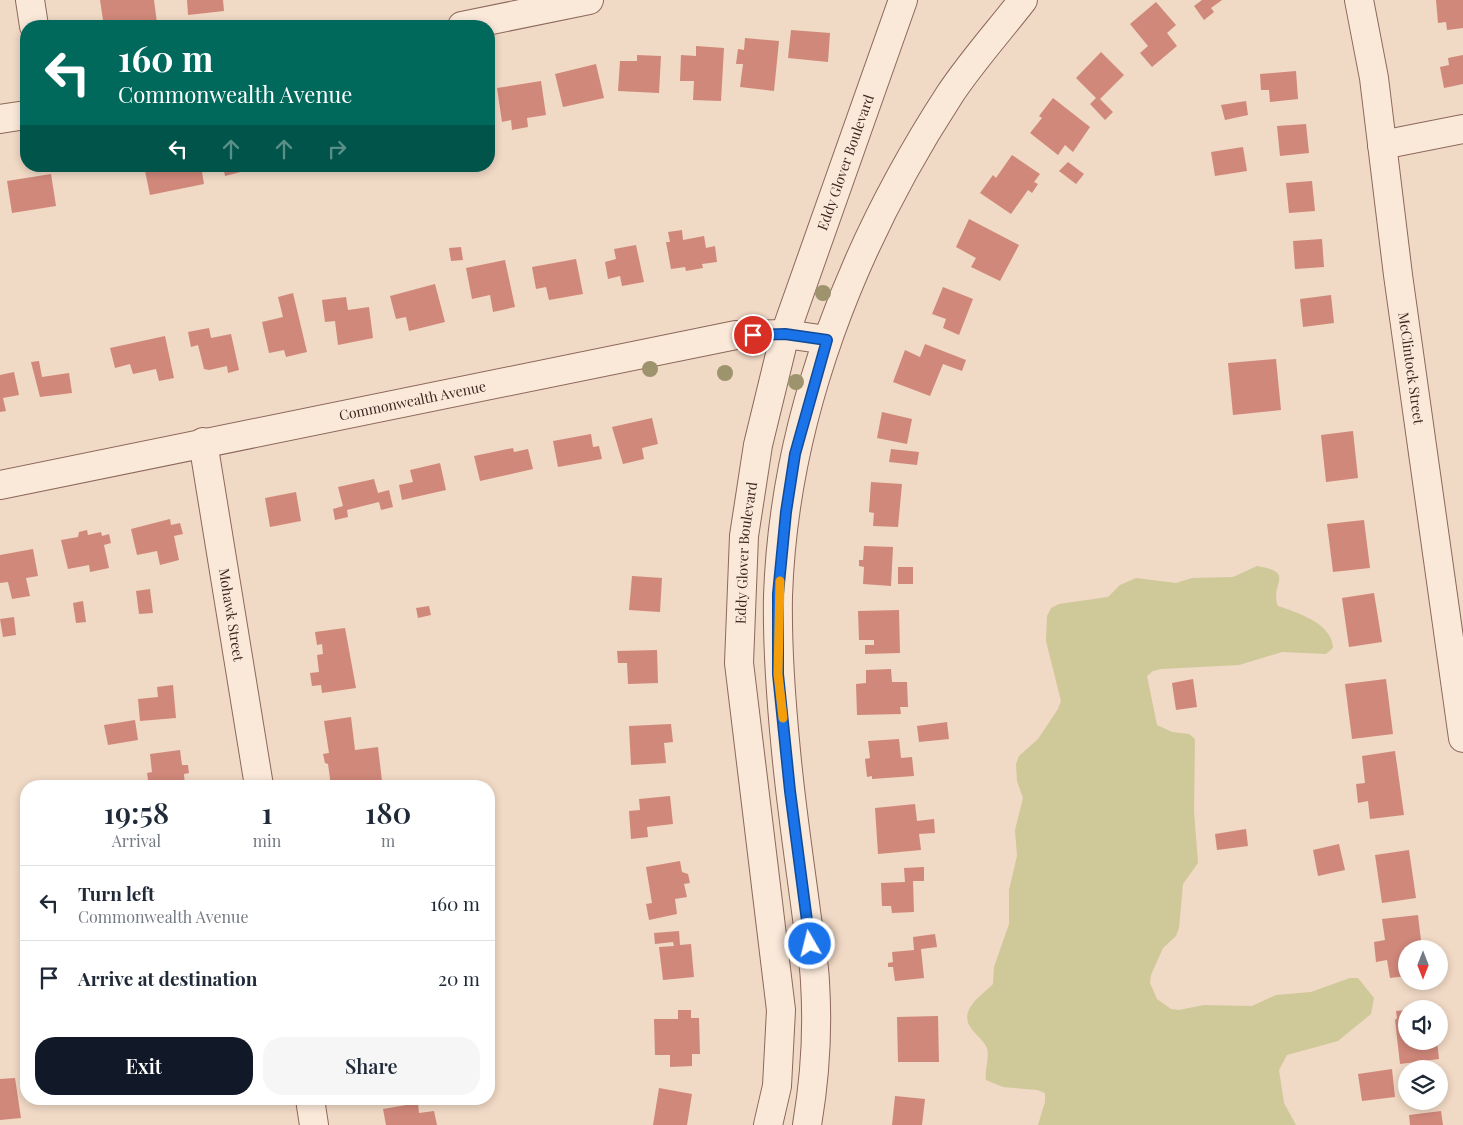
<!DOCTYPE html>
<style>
body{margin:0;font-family:"Playfair Display",serif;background:#f6f6f7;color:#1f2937;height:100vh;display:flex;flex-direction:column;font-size:19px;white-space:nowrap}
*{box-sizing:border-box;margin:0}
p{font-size:16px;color:#747a83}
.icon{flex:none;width:28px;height:28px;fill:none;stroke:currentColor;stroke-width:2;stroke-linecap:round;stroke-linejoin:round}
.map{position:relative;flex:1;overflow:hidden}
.panel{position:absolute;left:20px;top:780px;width:475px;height:325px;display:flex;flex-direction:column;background:#fff;border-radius:20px;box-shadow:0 2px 8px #0003}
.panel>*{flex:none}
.guide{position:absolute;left:20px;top:20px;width:475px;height:152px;border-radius:20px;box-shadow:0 2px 8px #0003;background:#00695c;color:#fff;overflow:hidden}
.needle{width:32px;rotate:180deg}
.buttons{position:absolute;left:1398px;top:940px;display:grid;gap:10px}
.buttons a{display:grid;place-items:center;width:50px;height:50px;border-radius:50%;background:#fff;box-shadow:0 2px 8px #0003;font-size:25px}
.pin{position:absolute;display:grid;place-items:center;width:42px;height:42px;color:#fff;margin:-21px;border:2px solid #fff;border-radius:50%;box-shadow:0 1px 5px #0007}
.me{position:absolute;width:55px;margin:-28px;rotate:352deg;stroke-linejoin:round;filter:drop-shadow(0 0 4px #0008)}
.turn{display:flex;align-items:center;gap:18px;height:105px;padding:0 15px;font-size:22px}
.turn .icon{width:65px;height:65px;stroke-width:2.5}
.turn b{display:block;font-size:35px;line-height:42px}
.lanes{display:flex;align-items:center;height:48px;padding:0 15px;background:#0003;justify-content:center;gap:25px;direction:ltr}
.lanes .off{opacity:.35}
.eta{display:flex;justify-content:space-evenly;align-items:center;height:85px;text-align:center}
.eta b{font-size:30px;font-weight:600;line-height:35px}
.action{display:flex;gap:10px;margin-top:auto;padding:10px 15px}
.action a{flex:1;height:58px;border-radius:20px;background:#111827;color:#fff;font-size:20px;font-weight:600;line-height:58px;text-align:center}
.action a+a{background:#f6f6f7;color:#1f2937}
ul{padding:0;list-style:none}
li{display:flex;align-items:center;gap:15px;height:75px;padding:0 15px;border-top:1px solid #e0e1e3}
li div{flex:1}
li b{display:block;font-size:19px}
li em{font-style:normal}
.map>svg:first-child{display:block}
</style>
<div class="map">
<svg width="1463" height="1125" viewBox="0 0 1463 1125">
<rect width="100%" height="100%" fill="#f0d9c5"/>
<path fill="#cfc899" d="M1257,566C1297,573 1269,583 1278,606C1298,613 1332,623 1333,648L1326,654L1282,652L1239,665L1161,669L1153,671L1147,676L1157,725L1172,732L1189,734L1195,739L1194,811L1198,863L1183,884L1179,928L1176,936L1163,948L1151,975L1150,983L1157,999L1171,1009L1179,1010L1204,1005L1252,1006L1276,995L1311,992L1350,978H1358L1374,998L1371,1014L1338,1041L1287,1055L1279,1070L1284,1103L1296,1125H1038L1045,1102V1093L1037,1090L1003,1087L986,1080C984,1069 991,1056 986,1046C982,1039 975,1034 971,1028C958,1010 982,995 993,984L994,967L1009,924V890L1017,856L1015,830L1023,798L1017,781L1016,764L1019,756L1038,739L1058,709L1061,701L1046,641L1047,616L1051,608L1059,604L1108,597L1120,585L1136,578L1176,583L1192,578L1233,577Z"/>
<g fill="#d0887a">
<path d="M100,0H154L157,23L128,26H91V22L103,20Z"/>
<path d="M187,0H223L224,11L188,15Z"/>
<path d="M1202,0H1222L1211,8L1214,12L1204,20L1194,6Z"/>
<path d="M1436,0H1463V28L1447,30L1446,22L1438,23Z"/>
<path d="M1156,2L1176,25L1167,33L1177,46L1152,67L1140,53L1148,46L1130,24Z"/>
<path d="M791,30L830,33L828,62L788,58Z"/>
<path d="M745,38L779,41L774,91L740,87L743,64H736L738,49L744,50Z"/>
<path d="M696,46L724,48L721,101L693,100L694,81H680L681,55L696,56Z"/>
<path d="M1101,52L1124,75L1100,99L1113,112L1105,120L1090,104L1096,98L1076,78Z"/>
<path d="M637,55L661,56L659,93L618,91L620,61H637Z"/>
<path d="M1463,55V84L1444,88L1440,67L1449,65L1448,58Z"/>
<path d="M596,64L604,98L563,107L555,74Z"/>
<path d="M1296,71L1298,99L1270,102L1269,90H1261L1260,74Z"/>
<path d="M541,81L546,115L527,118L528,127L512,130L511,120L502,122L497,88Z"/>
<path d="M1053,98L1090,127L1073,152L1065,145L1058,155L1030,133L1042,118L1039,116Z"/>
<path d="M1246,101L1248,115L1225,120L1221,105Z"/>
<path d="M1306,124L1309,153L1280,156L1277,126Z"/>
<path d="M1243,147L1247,171L1215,176L1211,152Z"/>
<path d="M1012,155L1040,174L1034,182L1038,184L1032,193L1028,190L1011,214L980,193L993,175L996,178Z"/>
<path d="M1068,162L1084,174L1076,184L1059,171Z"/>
<path d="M144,166H201L204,184L150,195Z"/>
<path d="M223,166H260V167L225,176Z"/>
<path d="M51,174L56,206L12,213L7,181Z"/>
<path d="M1312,181L1315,211L1289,213L1286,183Z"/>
<path d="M969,219L1019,245L1000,281L971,267L976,258L956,247Z"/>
<path d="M682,230L683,240L704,236L706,248L715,246L717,262L702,264L703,268L686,271L685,267L671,269L666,242H670L668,232Z"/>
<path d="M1322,239L1324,267L1295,269L1293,241Z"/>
<path d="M636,245L644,282L622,286L620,276L608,279L605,262L616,259L614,249Z"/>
<path d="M461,247L463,260L451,261L449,248Z"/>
<path d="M576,259L583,294L549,300L546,287L536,289L532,267Z"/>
<path d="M505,260L515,307L493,312L490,295L472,299L466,268Z"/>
<path d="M435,284L445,322L409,331L406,317L396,319L390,296Z"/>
<path d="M943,287L973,299L959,335L943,328L946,319L932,314Z"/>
<path d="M293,293L307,352L286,357L284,350L269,353L262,322L283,317L278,297Z"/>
<path d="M1331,295L1334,323L1303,327L1300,299Z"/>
<path d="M346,297L348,310L369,307L373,338L338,345L335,321L325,322L322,300Z"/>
<path d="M209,328L211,338L231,334L239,370L228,373L227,366L209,370L204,369L198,345L191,347L188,332Z"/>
<path d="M165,336L174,378L159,381L156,369L133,374L130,364L115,368L110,348Z"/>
<path d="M925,344L966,360L962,371L943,364L930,396L893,382L905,350L920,357Z"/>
<path d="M1276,359L1281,410L1233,415L1228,363Z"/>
<path d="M39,361L42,377L69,373L72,393L40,397L31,362Z"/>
<path d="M14,372L19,395L3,398L6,411L0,412V375Z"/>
<path d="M882,412L912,419L907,444L877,438Z"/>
<path d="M652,418L658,444L642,448L644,459L623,464L612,427Z"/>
<path d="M1353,431L1358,478L1326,482L1321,435Z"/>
<path d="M591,434L593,447L599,446L602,459L558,467L553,441Z"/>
<path d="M513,448L514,452L528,449L533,469L480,481L474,456Z"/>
<path d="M891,449L919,452L917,465L889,462Z"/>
<path d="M440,463L446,490L402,500L399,485L413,482L410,470Z"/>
<path d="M374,479L378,493L389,490L393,507L381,510L379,502L347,510L348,517L335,520L333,509L343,506L338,487Z"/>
<path d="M871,482L902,484L898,527L873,526L874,513L869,512Z"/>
<path d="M296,492L301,521L270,527L265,498Z"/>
<path d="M170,519L171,525L180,523L183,534L174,536L179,560L160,565L157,551L137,555L131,529Z"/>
<path d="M1364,520L1370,568L1333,572L1327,524Z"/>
<path d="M87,530L88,535L101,532L102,536L109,534L111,543L104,545L109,568L90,572L89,565L68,569L61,540L78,537L79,532Z"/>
<path d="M864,546L893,547L891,586L863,584L864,567L859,566V560H863Z"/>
<path d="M33,549L38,576L26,578L30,596L12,599L8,582L0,583V555Z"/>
<rect x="898" y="567" width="15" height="17"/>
<path d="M632,576L662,578L660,612L629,610Z"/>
<path d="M150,589L153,613L139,614L136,591Z"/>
<path d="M1374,593L1382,642L1349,647L1342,598Z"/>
<path d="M83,601L86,622L76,623L73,603Z"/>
<path d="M429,606L431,615L418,618L416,608Z"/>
<path d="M899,610L900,653L865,654V645H874V640H859L858,611Z"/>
<path d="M14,617L16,635L3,637L0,619Z"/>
<path d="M345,628L356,688L322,693L321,685L312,686L310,673L319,672L317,655L323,654L322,644L317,645L315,632Z"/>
<path d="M657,650L658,683L628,684L627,663H618L617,651Z"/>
<path d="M891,669L892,682H907L908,707H900L901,714L857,715L856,684L866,683V670Z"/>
<path d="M1193,679L1197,707L1176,710L1172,683Z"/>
<path d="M1386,679L1393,734L1352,739L1345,684Z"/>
<path d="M173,685L176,718L140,721L138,699L158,697L157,687Z"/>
<path d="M351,717L355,750L378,747L382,781L331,786L328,764L325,763L323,754L329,753L324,721Z"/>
<path d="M135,720L138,740L108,745L104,725Z"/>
<path d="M947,722L949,739L919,742L917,726Z"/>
<path d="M671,724L673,742L664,743L666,763L631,765L629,726Z"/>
<path d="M899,739L901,758L912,757L914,776L872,779V776L867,777L865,759L870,758L868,741Z"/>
<path d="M180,750L182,765H188L189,773L184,774L185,786H149L147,773L152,772L150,754Z"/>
<path d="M1395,751L1404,815L1370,819L1368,801L1358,803L1356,784L1365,783L1362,756Z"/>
<path d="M670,796L673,824L647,827L648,837L631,839L629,811L640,810L639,799Z"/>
<path d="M915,804L917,821L934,819L935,833L919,834L921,850L878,854L875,808Z"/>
<path d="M1246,829L1248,846L1217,850L1215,834Z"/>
<path d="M1339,844L1345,870L1318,876L1313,850Z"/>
<path d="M1409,850L1416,898L1382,903L1375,855Z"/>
<path d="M680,861L682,872L688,874L690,883L684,884L687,897L675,899L677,914L649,920L646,904L652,903L646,867Z"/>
<path d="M924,867V881H913L914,912L892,913L891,906H882L881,883L905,882L904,868Z"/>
<path d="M1418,915L1422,949H1406V976L1390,978L1387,960L1376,962L1374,942L1385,940L1382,919Z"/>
<path d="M679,931L680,945L691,944L694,977L663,980L659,947L674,946L673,942L655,944L654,933Z"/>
<path d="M935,934L937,947L921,949L924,978L895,981L893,967H888V963L893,962L892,952L914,950L913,937Z"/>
<path d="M26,982V1022H24L20,983Z"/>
<path d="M678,1010H691V1018H699L700,1054H692V1066L670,1067V1055H655L654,1019H678Z"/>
<path d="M1406,1010V1041H1437L1439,1059L1400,1064L1395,1020L1397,1018L1396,1011Z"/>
<path d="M938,1016L939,1062H898L897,1017Z"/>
<path d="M1392,1069L1395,1097L1362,1101L1358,1074Z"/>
<path d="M15,1078L21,1118L0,1120V1079Z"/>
<path d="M659,1088L692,1094L687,1125H653Z"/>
<path d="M895,1096L925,1099L922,1125H892Z"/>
<path d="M418,1103L419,1113L434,1111L437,1125H386L383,1109Z"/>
<path d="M1441,1111L1443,1125H1410L1409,1115Z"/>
</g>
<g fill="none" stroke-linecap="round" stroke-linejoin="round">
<g stroke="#8c685a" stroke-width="30">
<g id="minor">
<path d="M30,0L34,26"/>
<path id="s1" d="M1359,0L1374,78L1398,275L1463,738"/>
<path d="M462,26L589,0"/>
<path d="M0,119L26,115"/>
<path d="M1382,145L1463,129"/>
<path id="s2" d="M203,442L259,786"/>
<path id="s3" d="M0,485L736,335L785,334L827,340"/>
<path d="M310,1099L314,1125"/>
<path id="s4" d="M768,1125L777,1086L781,1010L739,663L744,536L758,445L785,334L903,0"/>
<path d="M807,1125C815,1078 818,1029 815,982C814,959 809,935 806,911C799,858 791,805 786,751C781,700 777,649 778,596C784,417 853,243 950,94C972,61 999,31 1023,0"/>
</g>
</g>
<use href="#minor" stroke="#fae8d9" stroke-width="28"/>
</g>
<g fill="#9d936d">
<circle cx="823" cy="293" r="8"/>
<circle cx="650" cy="369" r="8"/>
<circle cx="725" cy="373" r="8"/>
<circle cx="796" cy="382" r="8"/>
</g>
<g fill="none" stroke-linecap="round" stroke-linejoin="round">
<g stroke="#114b97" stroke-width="12">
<path id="route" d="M753,335L785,334L827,340L795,454L786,512L778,594V674L790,791L810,944"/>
</g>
<use href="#route" stroke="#1a73e8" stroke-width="9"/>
<path stroke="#f59e0b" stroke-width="9" d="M780,581L778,674L783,718"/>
</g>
<g text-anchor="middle" stroke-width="4" stroke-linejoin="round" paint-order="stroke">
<g font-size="14" fill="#3c261f" stroke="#f7e5d5">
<text dy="5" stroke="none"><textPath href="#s4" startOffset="981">Eddy Glover Boulevard</textPath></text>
<text dy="5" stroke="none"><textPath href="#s1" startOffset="372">McClintock Street</textPath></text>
<text dy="5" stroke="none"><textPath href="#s3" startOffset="421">Commonwealth Avenue</textPath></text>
<text dy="5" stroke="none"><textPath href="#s4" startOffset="576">Eddy Glover Boulevard</textPath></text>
<text dy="5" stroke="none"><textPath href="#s2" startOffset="175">Mohawk Street</textPath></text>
</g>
</g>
</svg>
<div class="buttons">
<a><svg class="needle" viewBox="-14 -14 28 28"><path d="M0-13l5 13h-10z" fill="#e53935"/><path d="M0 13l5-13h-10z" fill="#747a83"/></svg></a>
<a><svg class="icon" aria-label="sound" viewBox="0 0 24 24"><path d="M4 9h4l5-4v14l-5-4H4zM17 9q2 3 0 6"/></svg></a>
<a><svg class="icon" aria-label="layers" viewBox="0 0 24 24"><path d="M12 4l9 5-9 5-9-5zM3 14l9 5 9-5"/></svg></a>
</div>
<div class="pin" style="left:753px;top:335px;background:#d93025"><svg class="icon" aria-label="arrive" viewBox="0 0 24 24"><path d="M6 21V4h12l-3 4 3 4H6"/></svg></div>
<svg class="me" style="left:810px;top:944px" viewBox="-20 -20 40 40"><circle r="17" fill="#1a73e8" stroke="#fff" stroke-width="3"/><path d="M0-11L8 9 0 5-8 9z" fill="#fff"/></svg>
<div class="guide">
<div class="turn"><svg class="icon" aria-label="left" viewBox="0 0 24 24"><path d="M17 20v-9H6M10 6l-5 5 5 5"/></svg><div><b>160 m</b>Commonwealth Avenue</div></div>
<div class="lanes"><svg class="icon" aria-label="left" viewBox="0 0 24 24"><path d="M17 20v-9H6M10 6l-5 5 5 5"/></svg><svg class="icon off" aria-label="ahead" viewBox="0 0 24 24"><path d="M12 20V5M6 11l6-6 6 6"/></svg><svg class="icon off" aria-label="ahead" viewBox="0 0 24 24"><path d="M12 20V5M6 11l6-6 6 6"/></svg><svg class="icon off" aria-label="right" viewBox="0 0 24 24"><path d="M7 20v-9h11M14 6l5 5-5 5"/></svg></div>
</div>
<section class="panel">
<div class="eta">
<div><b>19:58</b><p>Arrival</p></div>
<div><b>1</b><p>min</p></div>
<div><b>180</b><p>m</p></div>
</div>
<ul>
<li><svg class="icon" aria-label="left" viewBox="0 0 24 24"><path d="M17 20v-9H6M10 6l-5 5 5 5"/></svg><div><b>Turn left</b><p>Commonwealth Avenue</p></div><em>160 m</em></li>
<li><svg class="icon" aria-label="arrive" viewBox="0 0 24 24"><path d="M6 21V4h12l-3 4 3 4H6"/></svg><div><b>Arrive at destination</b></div><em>20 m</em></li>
</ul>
<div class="action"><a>Exit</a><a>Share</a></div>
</section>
</div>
